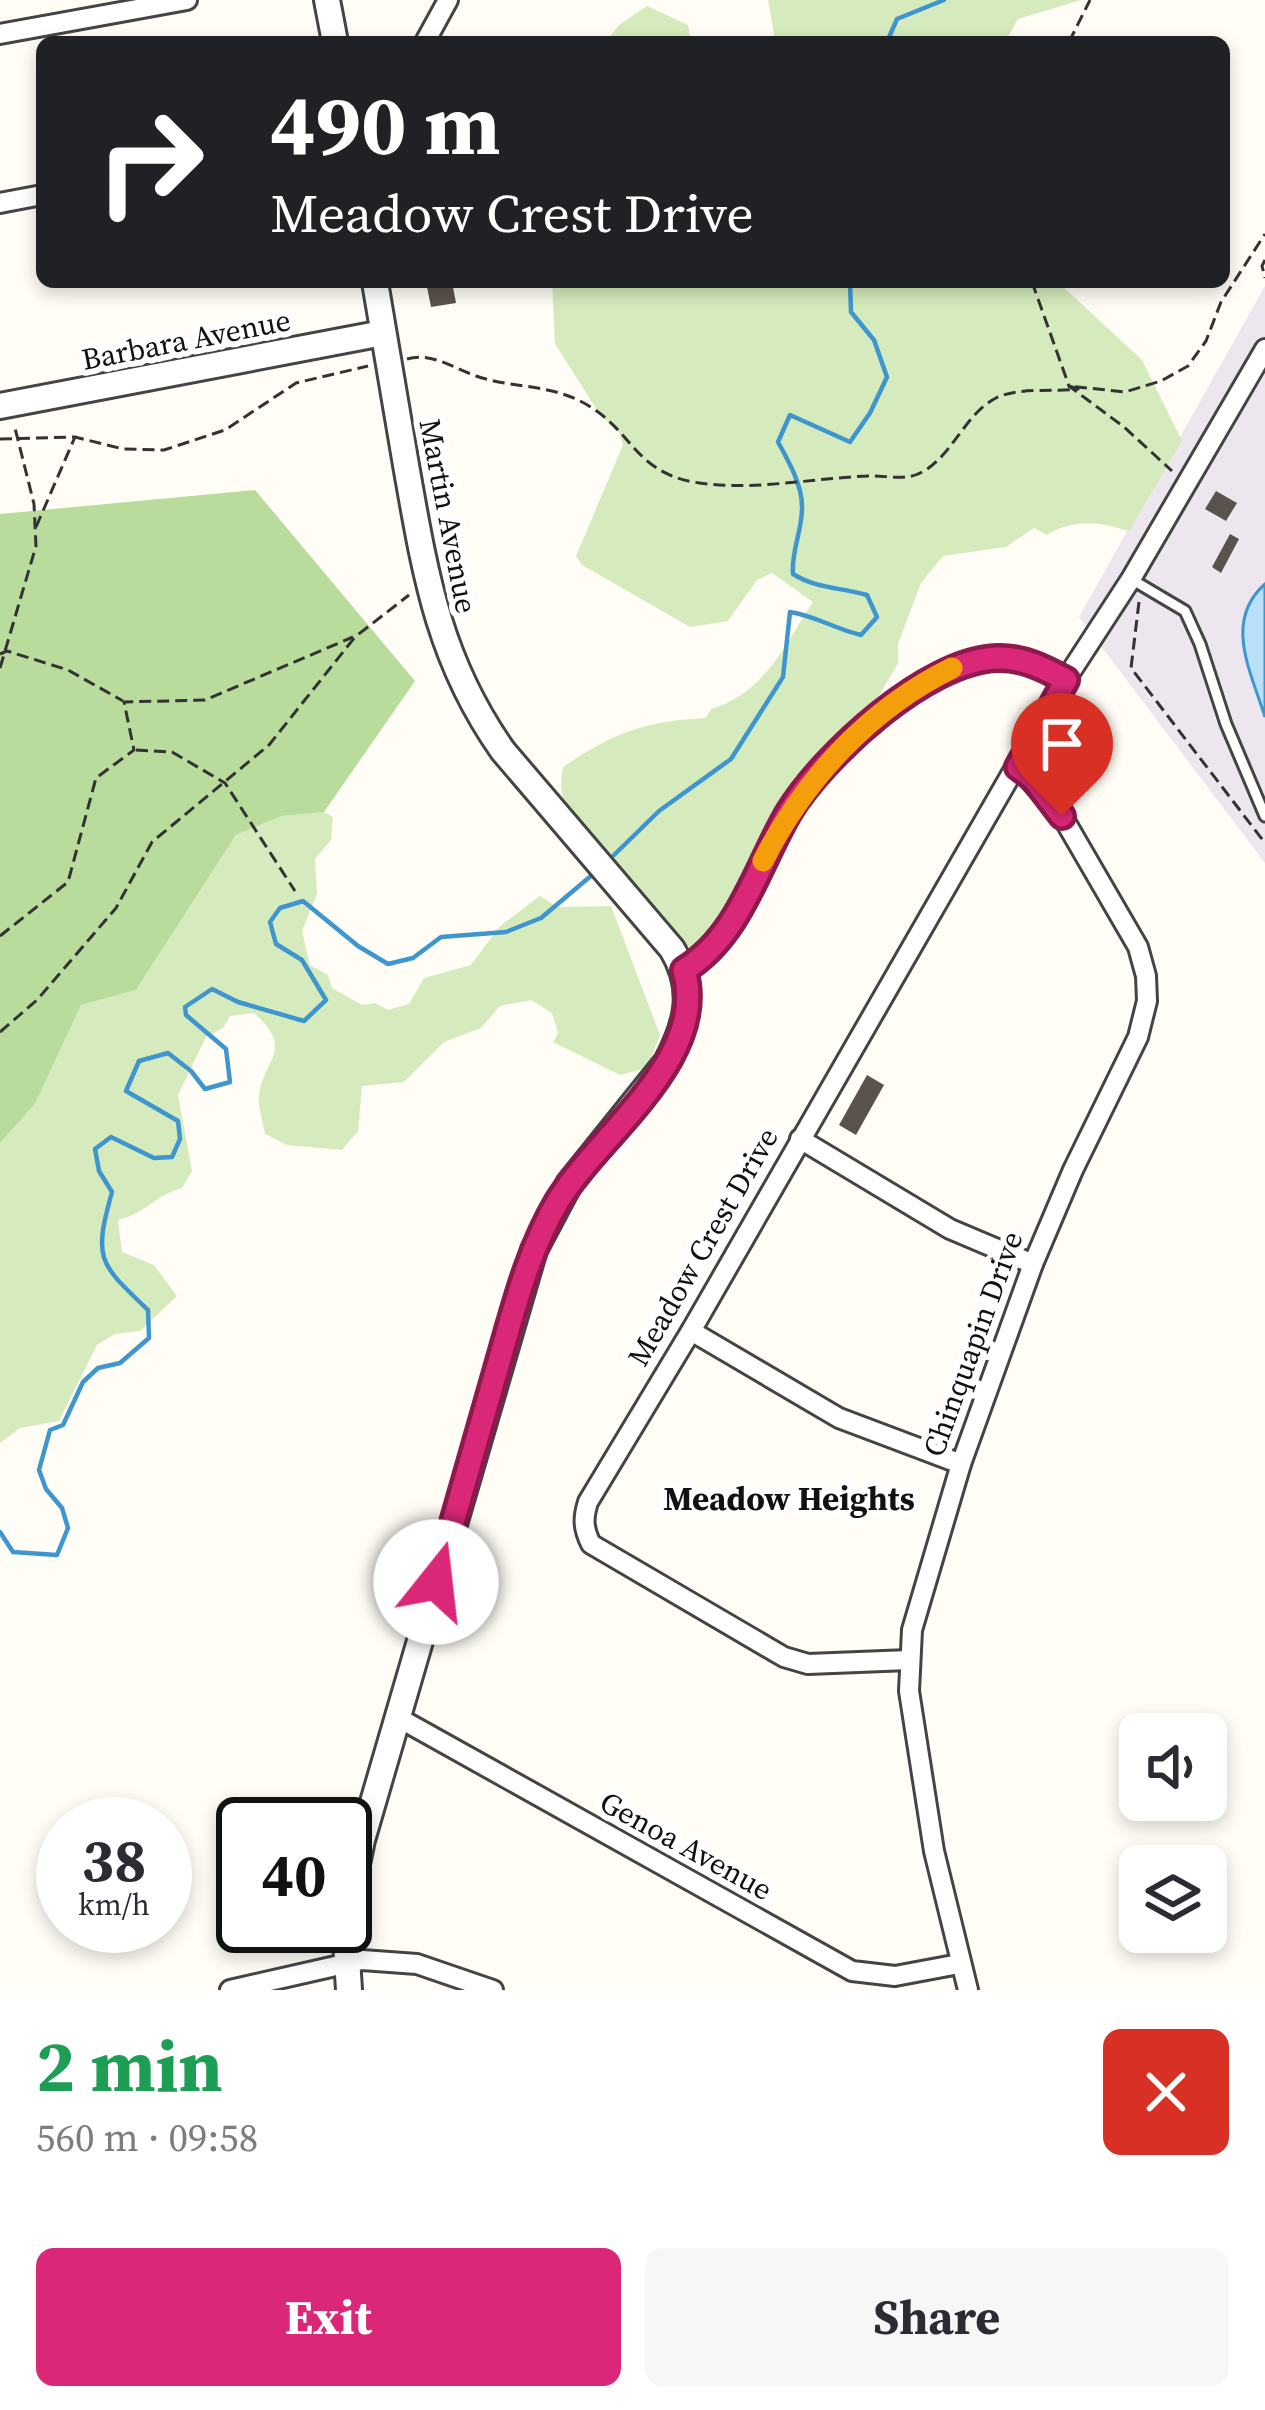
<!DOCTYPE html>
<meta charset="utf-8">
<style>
body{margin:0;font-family:"Source Serif 4",serif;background:#f7f7f7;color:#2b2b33;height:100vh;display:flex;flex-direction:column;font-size:45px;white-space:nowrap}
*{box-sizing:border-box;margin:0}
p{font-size:39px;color:#7c7c81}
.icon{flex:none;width:66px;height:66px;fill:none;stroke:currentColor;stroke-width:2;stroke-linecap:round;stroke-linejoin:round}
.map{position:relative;height:1990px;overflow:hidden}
.drawer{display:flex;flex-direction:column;background:#fff;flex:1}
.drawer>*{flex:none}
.guide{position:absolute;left:36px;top:36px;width:1194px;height:252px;border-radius:18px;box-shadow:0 6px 18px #0003;background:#202124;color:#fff;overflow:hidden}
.buttons{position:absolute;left:1119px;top:1713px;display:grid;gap:24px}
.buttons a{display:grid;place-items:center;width:108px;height:108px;border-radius:18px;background:#fff;box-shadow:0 6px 18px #0003;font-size:60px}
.speed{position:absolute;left:36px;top:1797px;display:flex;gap:24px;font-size:60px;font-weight:700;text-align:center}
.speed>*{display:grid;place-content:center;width:156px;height:156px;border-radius:50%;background:#fff;box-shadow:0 6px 18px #0003;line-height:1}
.speed small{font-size:30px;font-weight:400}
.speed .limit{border:6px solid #111;border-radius:18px;background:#fff;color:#111}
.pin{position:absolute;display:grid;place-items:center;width:102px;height:102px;color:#fff;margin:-123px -51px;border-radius:50% 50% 50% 0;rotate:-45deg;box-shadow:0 0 12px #0007}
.pin .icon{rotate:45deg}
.me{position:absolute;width:132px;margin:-66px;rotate:16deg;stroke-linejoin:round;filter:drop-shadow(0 0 9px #0008)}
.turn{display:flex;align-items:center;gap:42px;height:252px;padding:0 36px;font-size:54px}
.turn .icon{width:156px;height:156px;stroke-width:2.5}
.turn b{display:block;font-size:84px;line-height:102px}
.round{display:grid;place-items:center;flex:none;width:126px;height:126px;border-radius:18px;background:#f7f7f7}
.overview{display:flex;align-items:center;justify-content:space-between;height:204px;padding:0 36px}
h1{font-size:72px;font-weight:700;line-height:90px;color:#1e9e55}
.button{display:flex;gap:24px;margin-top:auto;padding:24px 36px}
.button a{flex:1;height:138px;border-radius:18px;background:#db2777;color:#fff;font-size:48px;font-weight:700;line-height:138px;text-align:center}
.button a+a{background:#f7f7f7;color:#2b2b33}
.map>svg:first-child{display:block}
</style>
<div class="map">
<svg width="1265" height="1990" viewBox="0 0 1265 1990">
<rect width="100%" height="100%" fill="#fffdf5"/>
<path fill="#eee6ef" d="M1265,286V863L1079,617Z"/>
<g fill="#d5ebbd">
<path d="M768,0H1081L1018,19L1005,42H771L774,34Z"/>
<path d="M647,6L688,25L691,42H606L619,25Z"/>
<path d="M552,282H1058L1142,360L1182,441L1129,531C1100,522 1074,518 1047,535L1034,528L1006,547L943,556L921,583L898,644V663L859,730L753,865L750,909L738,931L697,952C655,927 635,880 603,846C593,834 578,825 569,812C560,799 560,781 563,767C613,733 645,721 706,718L711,709C765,693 784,646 813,602L772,573L757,580L728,621L690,627L582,565L576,556L623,445L619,432L601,416L555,344Z"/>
<path d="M324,812L333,817L331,840L315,859L317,894L302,931L310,965L328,975L332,988L362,1005L375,1003L388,1010L409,1004L424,978L471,965L500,926L540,896L557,907L611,906L660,1035L647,1068L620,1075L553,1042L558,1033L552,1013L531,1000L500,1006L481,1028L444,1042L404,1082L362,1086L358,1131L342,1150L287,1145L265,1134C263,1122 257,1105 259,1094C266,1056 294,1049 254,1013L230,1016L223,1028L206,1037L178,1095L192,1171L182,1188C154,1196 148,1212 118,1220L122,1252L154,1265L177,1296L140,1331L115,1334L97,1345L59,1421L20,1428L0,1443V1143L35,1104L81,1005L136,990L236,835L282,816Z"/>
</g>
<path fill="#b9dc9c" d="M255,490L415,681L324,812L282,816L236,835L136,990L81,1005L35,1104L0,1143V514Z"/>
<path fill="#b9e0f7" stroke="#3f96cf" stroke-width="3" d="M1265,584V717C1251,672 1223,621 1265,584Z"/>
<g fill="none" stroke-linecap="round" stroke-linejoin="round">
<g stroke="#3f96cf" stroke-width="4.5">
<path d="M887,42L897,19L944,0"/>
<path d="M614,855L659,811L731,759L783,677L790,612C816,616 835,629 861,635L877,617L867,595C839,587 817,589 793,574C791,550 803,529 802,506C802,485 788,460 778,442L790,415L850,442L870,413L887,377L874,340L851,312L850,282"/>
<path d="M0,1532L13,1552L57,1555L68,1528L62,1508L46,1489L39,1470L50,1430L63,1425L83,1382L98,1368L120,1363L149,1338L148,1310C99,1263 93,1260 112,1192L99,1171L95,1149L111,1137L154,1158L172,1157L180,1139L178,1121L126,1091L139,1061L168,1053L191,1071L205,1089L230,1082L226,1049L186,1015L185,1007L212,989L238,1002L304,1021L326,1000L302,960L276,944L270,922L280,908L303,901L358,946L388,964L413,958L441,937L506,932L541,918L592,875"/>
</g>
</g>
<g fill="#5a524d">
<path d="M426,282H452L456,303L431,307Z"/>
<path d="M1216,491L1237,503L1226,521L1205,509Z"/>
<path d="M1230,534L1239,539L1221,573L1212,567Z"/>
<path d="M867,1075L884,1085L856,1135L839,1125Z"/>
</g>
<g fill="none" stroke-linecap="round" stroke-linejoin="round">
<g stroke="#444" stroke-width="15">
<path id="service" d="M1131,579L1185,611L1200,644L1226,724L1265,816"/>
</g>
<g stroke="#444" stroke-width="24">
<g id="minor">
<path d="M0,34L187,0"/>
<path d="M425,42L448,0"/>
<path d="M0,203L42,195"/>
<path d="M684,970C740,936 756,866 789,812C824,755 927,660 997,658C1022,657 1044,669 1066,679"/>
<path d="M800,1139L950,1229L1033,1264"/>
<path d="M691,1331L839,1418L961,1464"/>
<path d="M909,1660L808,1664L784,1657L591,1544C583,1528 583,1518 588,1502L691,1331L1066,679L1131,579L1265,349"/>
<path d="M397,1717L852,1971L895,1976L959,1964"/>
<path d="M230,1990L362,1960L417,1964L493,1990"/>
<path d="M968,1990L934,1851L909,1691L912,1630L961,1464L1033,1264L1073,1170L1138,1037L1147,1001L1146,976L1138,947L1062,816L1018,767"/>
</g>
</g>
<g stroke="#444" stroke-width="30">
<g id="tertiary">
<path d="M327,0L335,42"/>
<path d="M0,406L383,333"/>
<path d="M345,1922L362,1840L534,1250L569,1184L667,1062C688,1022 696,989 672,949L503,751C438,659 425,573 406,465C396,404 385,343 375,282"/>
<path d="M345,1926L349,1990"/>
</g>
</g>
<g stroke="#333" stroke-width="3" stroke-dasharray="12 6" stroke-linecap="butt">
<path d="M1069,42L1090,0"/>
<path d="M1265,260L1262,266L1265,278"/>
<path d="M1032,282L1069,386L1124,427L1172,471"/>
<path d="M407,359C432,352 453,368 476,376C511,388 548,384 582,402C636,430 632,477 708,484C762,490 819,477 873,476C887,476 905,480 918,474C951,460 964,414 996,398C1019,387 1053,392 1078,389L1069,386L1125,392L1161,381L1188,366L1206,341L1221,302L1265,234"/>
<path d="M0,439L75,437L123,449L164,450L225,430L296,383L368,366"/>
<path d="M36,527L75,437"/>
<path d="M1139,602L1131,668L1265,843"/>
<path d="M0,654L7,651L68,670L123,701"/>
<path d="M0,668L36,546L34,504L14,424"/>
<path d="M136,750L172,752L225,783L295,891"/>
<path d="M0,936L68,882L96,778L134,750L124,702L205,700L353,637"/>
<path d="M0,1032L37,1000L116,908L152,842L269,745L355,637L409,595"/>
</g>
<use href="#service" stroke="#fff" stroke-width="9"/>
<use href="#minor" stroke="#fff" stroke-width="18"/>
<use href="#tertiary" stroke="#fff" stroke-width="24"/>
</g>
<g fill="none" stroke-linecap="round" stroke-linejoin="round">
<g stroke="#8e194d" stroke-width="30">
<path id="route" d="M436,1582C456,1512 476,1442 496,1372C513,1314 527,1253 558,1201C599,1134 710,1058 684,970C740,936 757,866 789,812C824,755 927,660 997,658C1022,657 1044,668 1066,680L1018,767L1033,778L1062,816"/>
</g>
<use href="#route" stroke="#db2777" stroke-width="21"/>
<path stroke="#f59e0b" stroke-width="21" d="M763,861C804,780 869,709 952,668"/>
</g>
<g text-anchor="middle" stroke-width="12" stroke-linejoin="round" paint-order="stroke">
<g font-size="30" fill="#111" stroke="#fff">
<text transform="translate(186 340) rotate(-11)" y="10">Barbara Avenue</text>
<text transform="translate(448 516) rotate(79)" y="10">Martin Avenue</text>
<text transform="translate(703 1247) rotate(-60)" y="10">Meadow Crest Drive</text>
<text transform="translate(973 1344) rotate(-70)" y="10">Chinquapin Drive</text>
<text transform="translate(686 1846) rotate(29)" y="10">Genoa Avenue</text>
</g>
<g font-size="33" font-weight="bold" fill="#111" stroke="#fff">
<text x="789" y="1510">Meadow Heights</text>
</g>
</g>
</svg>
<div class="buttons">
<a><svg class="icon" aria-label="sound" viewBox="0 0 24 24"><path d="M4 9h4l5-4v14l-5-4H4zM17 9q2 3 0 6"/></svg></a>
<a><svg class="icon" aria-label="layers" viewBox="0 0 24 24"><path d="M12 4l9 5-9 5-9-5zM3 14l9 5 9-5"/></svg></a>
</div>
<div class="speed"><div>38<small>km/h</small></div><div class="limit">40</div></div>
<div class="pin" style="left:1062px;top:816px;background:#d93025"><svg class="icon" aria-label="arrive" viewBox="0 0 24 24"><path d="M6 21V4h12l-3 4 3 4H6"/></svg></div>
<svg class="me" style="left:436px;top:1582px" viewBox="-20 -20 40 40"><circle r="19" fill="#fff"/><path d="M0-13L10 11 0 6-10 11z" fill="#db2777"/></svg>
<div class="guide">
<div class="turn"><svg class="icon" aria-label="right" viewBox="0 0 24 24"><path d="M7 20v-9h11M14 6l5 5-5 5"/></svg><div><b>490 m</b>Meadow Crest Drive</div></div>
</div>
</div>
<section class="drawer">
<div class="overview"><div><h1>2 min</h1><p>560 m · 09:58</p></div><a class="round" style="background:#d93025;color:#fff"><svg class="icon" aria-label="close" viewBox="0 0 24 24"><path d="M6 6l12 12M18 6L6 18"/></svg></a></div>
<div class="button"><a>Exit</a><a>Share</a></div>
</section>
